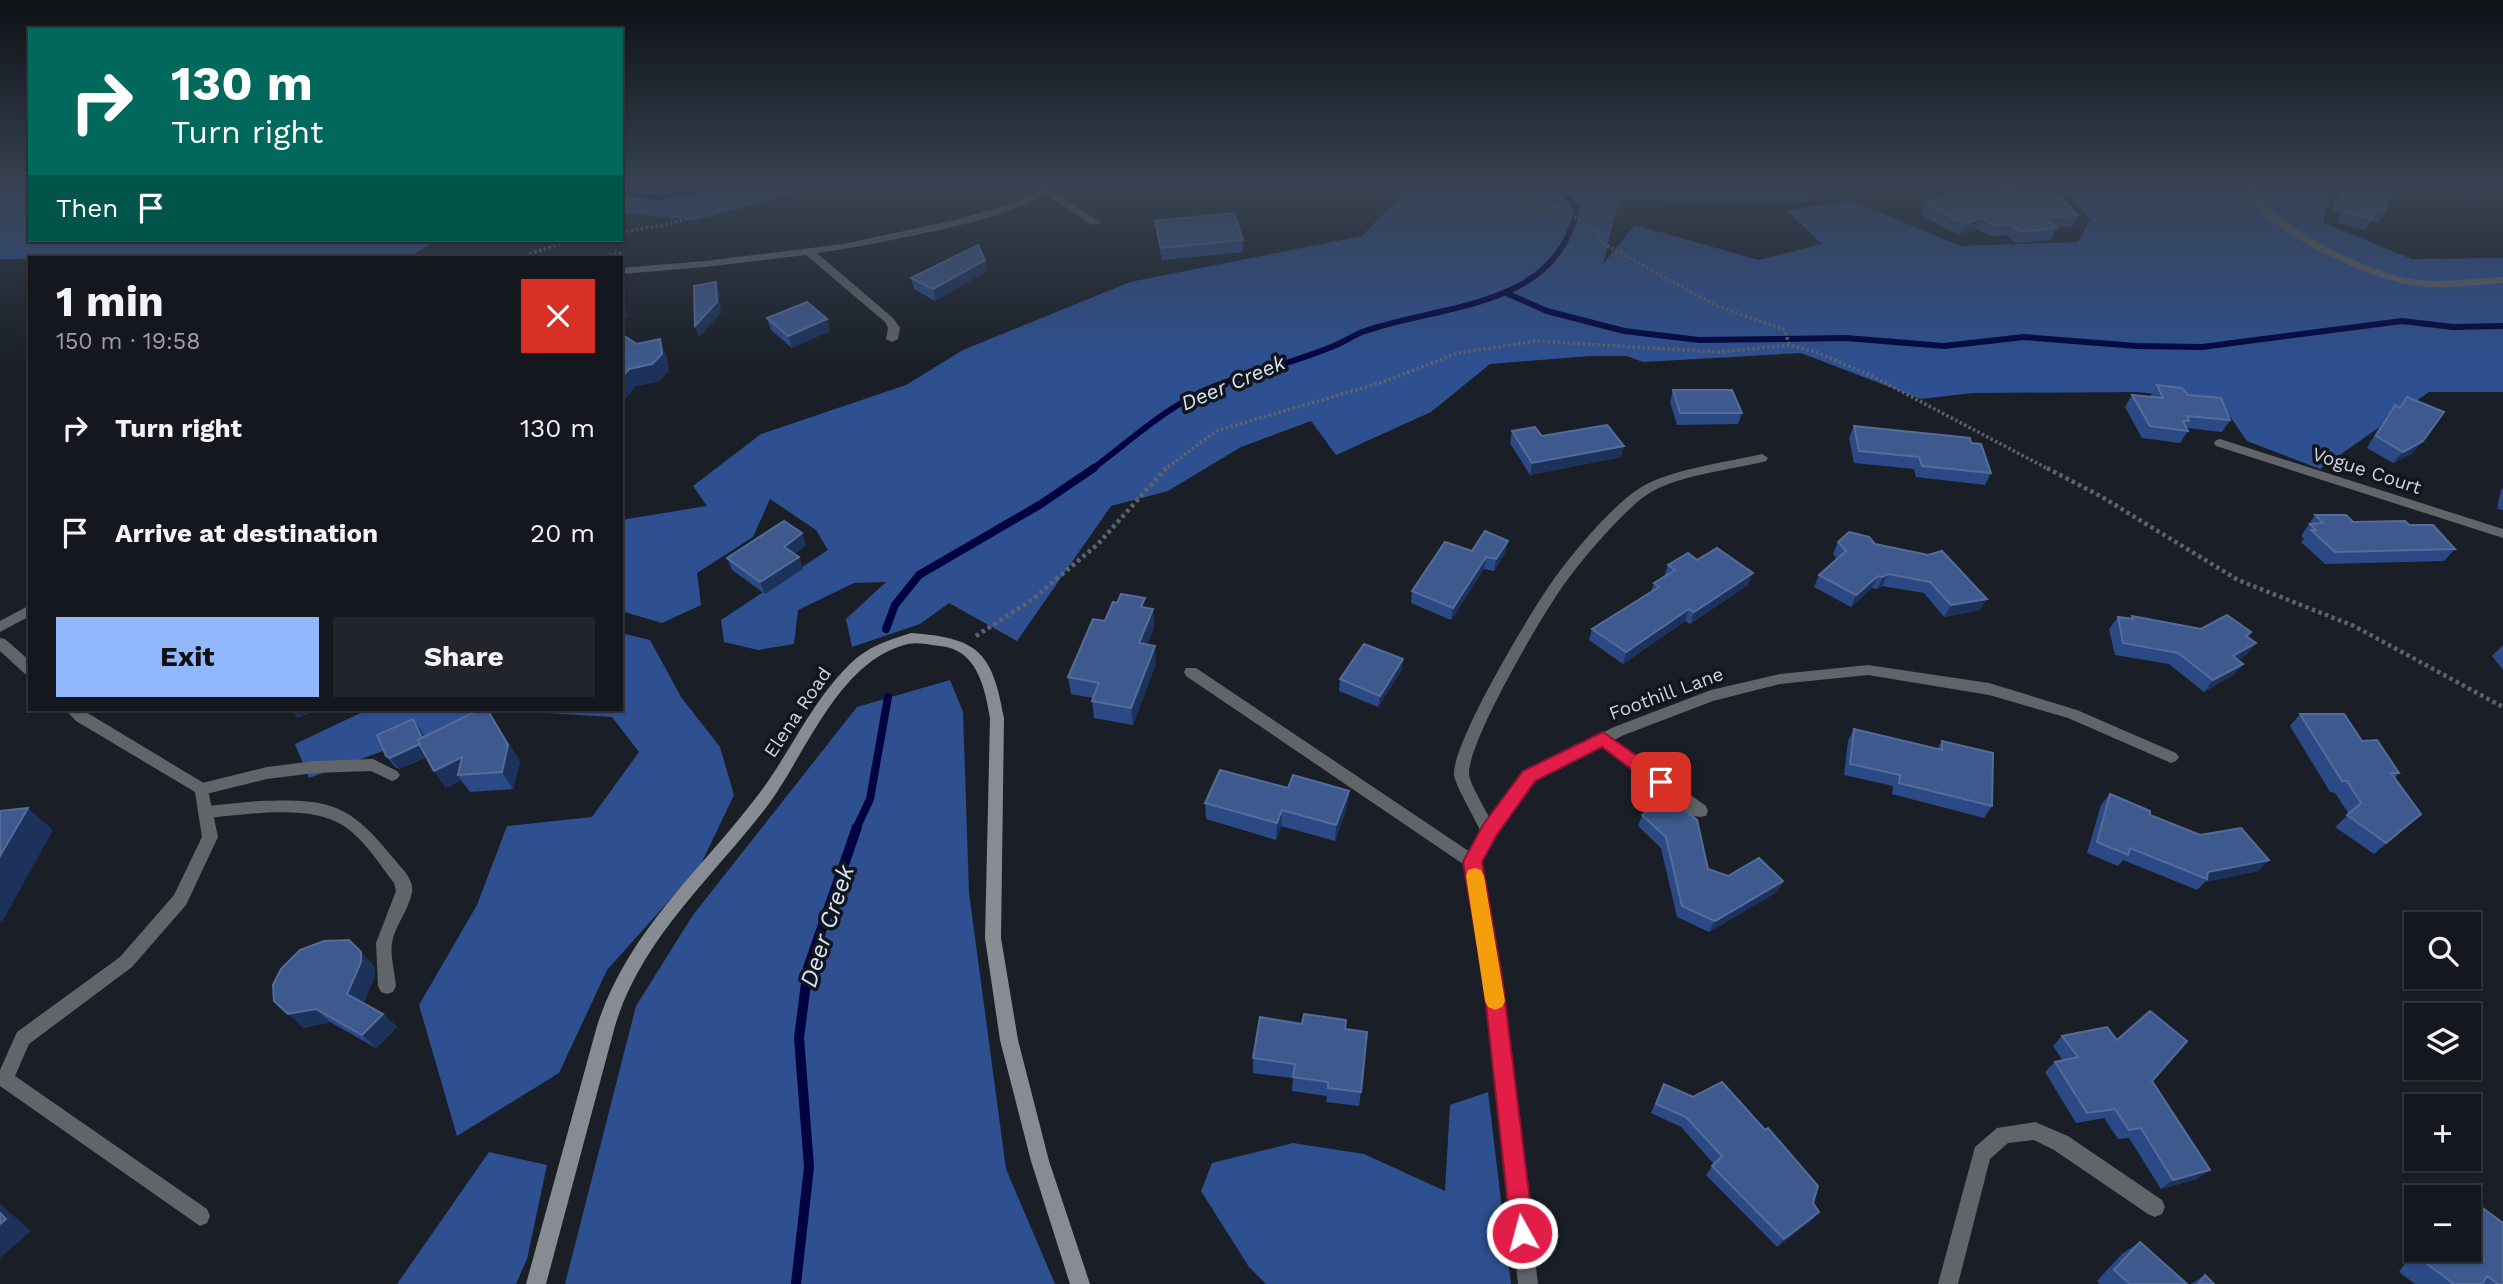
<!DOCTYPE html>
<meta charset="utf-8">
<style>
body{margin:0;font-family:"Work Sans",sans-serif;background:#21242a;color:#f1f3f6;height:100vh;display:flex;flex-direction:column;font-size:26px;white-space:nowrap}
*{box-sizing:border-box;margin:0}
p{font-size:23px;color:#9d9fa4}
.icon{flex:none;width:38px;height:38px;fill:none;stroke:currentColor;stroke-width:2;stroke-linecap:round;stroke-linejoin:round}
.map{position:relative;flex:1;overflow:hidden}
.panel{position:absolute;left:28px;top:256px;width:595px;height:455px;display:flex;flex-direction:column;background:#14171d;border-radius:0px;box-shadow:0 2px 5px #0004,0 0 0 2px #33363b}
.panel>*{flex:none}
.banner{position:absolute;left:28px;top:28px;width:595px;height:214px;border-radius:0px;box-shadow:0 2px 5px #0004,0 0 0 2px #33363b;background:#00695c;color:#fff;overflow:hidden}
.buttons{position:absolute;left:2404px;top:912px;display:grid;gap:14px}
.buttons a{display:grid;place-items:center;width:77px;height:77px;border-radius:0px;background:#14171d;box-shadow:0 2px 5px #0004,0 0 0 2px #33363b;font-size:35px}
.pin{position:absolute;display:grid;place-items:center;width:60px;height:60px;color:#fff;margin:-30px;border-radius:14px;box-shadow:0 4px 10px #0006}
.me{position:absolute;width:77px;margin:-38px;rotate:353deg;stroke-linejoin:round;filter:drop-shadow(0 0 5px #0008)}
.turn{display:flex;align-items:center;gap:24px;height:147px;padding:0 28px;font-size:32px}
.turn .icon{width:91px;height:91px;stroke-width:2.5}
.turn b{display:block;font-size:49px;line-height:60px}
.then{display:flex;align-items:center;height:66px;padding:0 28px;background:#0003;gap:14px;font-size:26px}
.round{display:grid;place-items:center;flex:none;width:74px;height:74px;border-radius:0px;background:#21242a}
.overview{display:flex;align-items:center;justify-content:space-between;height:119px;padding:0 28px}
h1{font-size:42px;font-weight:700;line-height:52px}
.action{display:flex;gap:14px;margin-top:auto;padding:14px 28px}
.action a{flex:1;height:80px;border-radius:0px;background:#91b8fd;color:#111;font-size:28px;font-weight:700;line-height:80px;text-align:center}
.action a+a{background:#21242a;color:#f1f3f6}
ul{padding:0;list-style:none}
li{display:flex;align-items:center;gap:21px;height:105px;padding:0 28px}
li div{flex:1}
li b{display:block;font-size:26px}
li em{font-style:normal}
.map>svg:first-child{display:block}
</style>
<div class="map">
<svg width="2503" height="1284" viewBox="0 0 2503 1284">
<rect width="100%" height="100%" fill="#1a1f27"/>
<g fill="#2e5091">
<path d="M0,186H30V240H437L409,257L0,259Z"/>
<path d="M621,186H818L697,220L621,213Z"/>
<path d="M1410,186H1810L1807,202L1619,200L1603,264L1635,225L1759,260L1822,244L1787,211L1850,200L1961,246L2078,242L2090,219L2062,186H2331L2323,223L2412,259L2503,258V392H2429L2320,469L2247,441L2218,399L2136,392L1972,393L1921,399L1801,353L1643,362L1627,356H1590L1490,364L1431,412L1336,455L1311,421L1241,447L1168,491L1111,506L1017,641L949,603L920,624L852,647L846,619L886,582L854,583L798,610L794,644L758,650L724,642L721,620L828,550L816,530L770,499L753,537L697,573L701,605L662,623L621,611V520L707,506L693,486L761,434L906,385L963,350L1130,282L1362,236Z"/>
<path d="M621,633L650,640L681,697L720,747L734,795L700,866L607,970L559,1073L457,1136L419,1005L477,905L507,826L592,817L639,752L612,717L495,710L309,778L295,744L369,709H621Z"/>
<path d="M950,680L963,712L969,893L1006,1169L1055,1284H565L636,1006L693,915L857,707Z"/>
<path d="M1488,1092L1511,1284H1266L1249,1267L1201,1191L1212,1163L1293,1143L1364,1154L1445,1191L1450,1105Z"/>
<path d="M489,1152L547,1165L527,1259L516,1284H397Z"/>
</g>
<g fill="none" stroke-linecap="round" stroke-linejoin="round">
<g stroke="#000340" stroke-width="6">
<path d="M621,193L657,197L716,186"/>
<path d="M1506,293L1547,311L1624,331L1699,340L1846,338L1944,346L2024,337L2137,346L2202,347L2402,321L2453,327L2503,326"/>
<path d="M1091,470C1130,441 1169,404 1215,386C1255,371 1297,362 1336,345C1346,341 1355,334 1365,331C1442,304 1558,309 1577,208L1556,186"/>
</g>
<g stroke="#000340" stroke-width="8">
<path d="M886,629L895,605L919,575L1041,504L1094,468"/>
<path d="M856,829L870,799L888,697"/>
</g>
<path stroke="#000340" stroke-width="10" d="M796,1284L809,1167L799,1038L808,968L857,827"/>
<g stroke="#5e636a" stroke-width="3.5" stroke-dasharray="2.5 2.5" stroke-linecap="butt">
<path d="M1513,186L1530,198L1545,215L1557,205L1595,230L1602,243L1715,305L1785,330L1789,345"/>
<path d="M2277,200L2280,186"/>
<path d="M621,232L669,224L796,186"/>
<path d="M520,257L572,240"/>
<path d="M594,257L624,253"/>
<path d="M1164,470L1216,431L1383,382L1458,353L1536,341L1719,352L1789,345L1816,352L1874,377L2050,470"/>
</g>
<g stroke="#5e636a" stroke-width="4.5" stroke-dasharray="3.5 3.5" stroke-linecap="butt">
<path d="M2047,468L2102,497L2238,580L2354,626L2503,707"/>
<path d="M976,636L1033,599L1098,544L1166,468"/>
</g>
<g fill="#616468" fill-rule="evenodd">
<path d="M2220,439L2503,529V538L2216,446L2214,443L2216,440Z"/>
<path d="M1762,454L1768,458L1766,461C1732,470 1677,475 1648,494C1625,509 1585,556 1568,579C1545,609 1468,741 1469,774C1469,783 1491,820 1497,831L1495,836L1489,838L1483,836C1478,824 1454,784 1454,774C1453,740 1536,602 1559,572C1578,547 1614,504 1640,488C1667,470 1728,462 1762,454Z"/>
<path d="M1603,733L1706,806L1708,811L1706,816L1700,817L1694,816L1598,743L1596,739L1598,735Z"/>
<path d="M373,759L397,771L400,775L397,779L392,781L371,771L315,773L267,779L202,795L197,793L194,789L197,785L202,783L267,767L315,761Z"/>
<path d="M260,801C331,798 350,804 395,860C402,869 414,879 412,892C409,910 395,925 392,943C390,956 395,973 396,986L393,992L387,994L381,992L378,986L376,943L396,891L394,883C379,864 365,840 344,826C310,803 246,815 206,818L200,817L198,812L200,807L206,806Z"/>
<path d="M2035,1122L2068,1136L2162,1200L2165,1207L2162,1214L2155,1217L2148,1214L2054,1150L2034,1140L2008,1143L1990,1159L1958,1284H1938L1975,1147L1997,1128Z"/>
</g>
<g fill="#616468" fill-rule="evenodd">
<path d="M1044,186H1057L1052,190L1101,223L1092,225L1045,194C1004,217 957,226 912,236C880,242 849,249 817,253L893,318L900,328L898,339L892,342L886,339L888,328L885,322L806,255L705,267L621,274V268L705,261L843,244L950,221L1012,204Z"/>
<path d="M2246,186H2256C2258,191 2259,197 2263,201C2287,232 2371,272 2411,279C2441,284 2473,278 2503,277V283C2473,285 2442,290 2412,285C2371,279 2275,236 2252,201C2249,197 2248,191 2246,186Z"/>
<path d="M30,605V616L0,632V621Z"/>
<path d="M0,638L5,639L30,661V675L25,674L0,651Z"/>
<path d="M1868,665L1989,683L2077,710L2176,753L2179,757L2176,761L2171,763L2068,718L1989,695L1868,675L1780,684L1713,701L1624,735L1534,780L1495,836L1481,862L1501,977L1538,1284H1518L1483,977L1466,866L1186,676L1184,672L1186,668H1196L1470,852L1483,826L1524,772L1614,727L1711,690L1780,674Z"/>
<path d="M65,709H81L207,785L218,837L186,905L132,967L29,1044L15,1076L207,1209L210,1216L207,1223L200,1226L0,1086V1070L17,1032L120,957L174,895L202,837L195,792L76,721Z"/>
</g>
<path fill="#878c93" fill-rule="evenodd" d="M911,633C978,638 992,651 1004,718L1001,938L1018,1040L1049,1161L1090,1284H1070L1031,1161L1000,1040L985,938L990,718C985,688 977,649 940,646C930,645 918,642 908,644C837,661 806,756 765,809C712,878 641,939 615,1026L546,1284H526L597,1026C626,934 698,873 755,799C789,756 810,703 850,664C867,647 888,640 911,633Z"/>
</g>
<g fill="#2b4a85">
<path d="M2342,186H2344L2385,212L2377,223L2371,221L2365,230L2338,223L2340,213L2331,211Z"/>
<path d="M2446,186H2480L2466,194Z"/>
<path d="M1924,203L2078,215L2072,227L2056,228L2051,240L2015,243L2007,235L1989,236L1977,229L1959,235L1920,215Z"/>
<path d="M1155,221L1243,240V252L1162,260L1156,232Z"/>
<path d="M985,260L987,271L935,301L914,289L911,278Z"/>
<path d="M767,318L830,331L792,348L771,330Z"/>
<path d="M2157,385L2188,395L2230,420L2222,432L2187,428L2188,431L2180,443L2142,438L2125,407L2132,395L2150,397Z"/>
<path d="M1673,390L1742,413L1738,424L1677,425L1670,402Z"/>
<path d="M2407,397L2413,453L2393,463L2367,448L2385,417L2395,405L2399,407Z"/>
<path d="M1854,426L1971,443L1991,473L1985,485L1916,477L1914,469L1854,463L1849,438Z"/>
<path d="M1512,431L1542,436L1621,457L1530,475L1510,443Z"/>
<path d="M2503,488V510L2497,509L2501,490Z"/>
<path d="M2315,515L2353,522L2409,525L2455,549L2444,561L2325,564L2301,542L2304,539L2301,536Z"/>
<path d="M1838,542L1875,544L1980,610L1944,617L1924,593L1882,586L1877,589L1872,588L1851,607L1814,587L1819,575L1837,559L1833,554Z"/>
<path d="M806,545L794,554L799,557L803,569L765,594L732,570L727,558Z"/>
<path d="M1472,551L1505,553L1494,571L1484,569L1451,620L1411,603L1412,591Z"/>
<path d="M1697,560L1748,585L1690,624L1685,621L1623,664L1589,640L1592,629L1651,592L1654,583L1664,577L1668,565Z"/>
<path d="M1146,608L1153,609L1154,627L1147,645L1156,663L1133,725L1094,718L1092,701L1093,698L1071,694L1068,677L1105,621Z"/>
<path d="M2132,616L2201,629L2251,632L2248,637L2256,643L2246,655L2238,660L2243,664L2233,675L2204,692L2169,664L2115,655L2109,629L2118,617L2130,619Z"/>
<path d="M2503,645V670L2492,656Z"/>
<path d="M1403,659L1401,671L1378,707L1339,691L1340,679Z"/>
<path d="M2300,714L2362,741L2399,773L2395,778L2421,814L2374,854L2335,827L2349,814L2335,793L2330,792L2290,726Z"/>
<path d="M497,724L520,762L513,789L470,792L461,780L446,788L434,771L426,757L399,769L395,767L386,756L421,730L424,736Z"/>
<path d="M1854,729L1937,749L1942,741L1992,806L1984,818L1892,794L1893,786L1844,775L1848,741Z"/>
<path d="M1288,788L1349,791L1347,807L1335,841L1281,826L1276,840L1206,819L1205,803Z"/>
<path d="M2110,794L2150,815L2269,860L2258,871L2205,882L2197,890L2123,860L2118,866L2087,853L2101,805Z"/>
<path d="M1642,815L1708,869L1728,876L1783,881L1777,892L1709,932L1677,917L1661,848L1638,826Z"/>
<path d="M349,940L374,966L375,976L363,1003L383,1014L397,1027L376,1048L330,1022L303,1028Z"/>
<path d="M1345,1029L1361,1092L1359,1106L1326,1102L1327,1096L1292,1091L1293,1078L1253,1073V1058Z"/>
<path d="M2062,1036L2152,1081L2197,1179L2161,1189L2129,1138L2118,1139L2104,1118L2076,1123L2045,1072L2055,1062L2063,1061L2053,1046Z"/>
<path d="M1664,1084L1813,1203L1819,1212L1811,1221L1777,1247L1706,1175L1714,1164L1681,1127L1651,1113Z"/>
<path d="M2140,1242L2187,1284H2100L2097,1281L2122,1254Z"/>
<path d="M2417,1246V1250H2469L2503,1284H2415L2399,1272Z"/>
<path d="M2205,1275L2214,1284H2191Z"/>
</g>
<g fill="#1c325b">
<path d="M2472,186H2480L2466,194Z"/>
<path d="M1982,218L1977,229L1959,235L1964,224Z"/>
<path d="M985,260L987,271L935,301L933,289Z"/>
<path d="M716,282L719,294L721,313L699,337L695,326Z"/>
<path d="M621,299L628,316L621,324Z"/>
<path d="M827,319L830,331L792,348L788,336Z"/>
<path d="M660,339L667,357L669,371L659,382L636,386L621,404V378L629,369Z"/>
<path d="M2423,441L2413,453L2393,463L2403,452Z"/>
<path d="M1624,446L1621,457L1530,475L1532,463Z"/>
<path d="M802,533L806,545L788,559L784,547Z"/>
<path d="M1508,541L1505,553L1494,571L1496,559Z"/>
<path d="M799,557L803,569L765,594L760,582Z"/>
<path d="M1486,557L1484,569L1451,620L1453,608Z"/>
<path d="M1753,573L1748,585L1690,624L1694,612Z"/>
<path d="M1888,574L1882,586L1877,589L1883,577Z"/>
<path d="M1878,576L1872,588L1851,607L1856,595Z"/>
<path d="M1987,599L1980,610L1944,617L1951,605Z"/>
<path d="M1153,609L1154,627L1141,661L1139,643Z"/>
<path d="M1689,609L1685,621L1623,664L1626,652Z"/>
<path d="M2256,643L2246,655L2223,668L2233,656Z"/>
<path d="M1155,646L1156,663L1133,725L1131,708Z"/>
<path d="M1403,659L1401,671L1378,707L1380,696Z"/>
<path d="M2243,664L2233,675L2204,692L2213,680Z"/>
<path d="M290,709H319L298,718Z"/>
<path d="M487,709L520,762L513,789L502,772Z"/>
<path d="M413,719L421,730L433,753L399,769L390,758Z"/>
<path d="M462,757L458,775L461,780L446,788L434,771Z"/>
<path d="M1349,791L1347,807L1335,841L1336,825Z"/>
<path d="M28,808L53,830L2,922L0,920V856Z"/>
<path d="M1282,810L1281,826L1276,840L1277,823Z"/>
<path d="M2269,860L2258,871L2205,882L2207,879L2208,872Z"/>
<path d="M1783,881L1777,892L1709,932L1715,921Z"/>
<path d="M361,952L374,966L375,976L361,1008L347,994Z"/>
<path d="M316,1009L330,1022L303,1028L288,1014Z"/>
<path d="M383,1014L397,1027L376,1048L362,1035Z"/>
<path d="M2210,1170L2197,1179L2161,1189L2173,1180Z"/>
<path d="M0,1204L31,1231L0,1258Z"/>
<path d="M1819,1212L1811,1221L1777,1247L1784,1239Z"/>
</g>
<g fill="#3d598e" stroke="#546c9a" stroke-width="2">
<path d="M2050,186L2078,215L2046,218L2056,228L2020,232L2012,224L1994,225L1982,218L1964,224L1924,203L1952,193Z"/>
<path d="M2344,186H2381L2392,189L2385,212L2377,209L2372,219L2345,212L2348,202L2339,200Z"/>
<path d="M1234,213L1243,240L1161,248L1155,221Z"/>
<path d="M978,245L985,260L933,289L911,278Z"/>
<path d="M716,282L717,302L695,326L694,286Z"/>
<path d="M807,302L827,319L788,336L767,318Z"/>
<path d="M621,334L637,344L660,339L662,354L652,364L629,369L621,378Z"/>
<path d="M2157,385L2182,388L2188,395L2221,398L2230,420L2187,416L2189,421H2183L2188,431L2150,426L2132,395L2163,398Z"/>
<path d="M1673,390H1732L1742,413H1680Z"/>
<path d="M2407,397L2444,412L2423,441L2403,452L2376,436L2395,405L2400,408Z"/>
<path d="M1607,425L1624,446L1532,463L1512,431L1535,427L1542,436Z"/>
<path d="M1854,426L1970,438L1971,443L1981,444L1991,473L1922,466L1919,457L1859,451Z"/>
<path d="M28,439H30V460Z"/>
<path d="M2315,515H2346L2353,522L2405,521L2409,525H2433L2455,549L2335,552L2311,530H2316L2310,524L2323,523Z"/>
<path d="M784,521L802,533L784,547L799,557L760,582L727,558Z"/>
<path d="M1485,531L1508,541L1496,559L1486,557L1453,608L1412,591L1445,542L1472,551Z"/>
<path d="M1849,532L1869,537L1875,544L1928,555L1942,551L1987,599L1951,605L1930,582L1888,574L1883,577L1878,576L1856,595L1819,575L1846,551L1838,542Z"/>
<path d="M1717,548L1753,573L1694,612L1689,609L1626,652L1592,629L1659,587L1654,583L1675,570L1668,565L1688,553L1697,560Z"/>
<path d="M1121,594L1145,598L1141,607L1153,609L1139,643L1155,646L1131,708L1092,701L1099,683L1068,677L1093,619L1105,621L1113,602L1117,603Z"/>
<path d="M2227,615L2251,632L2246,636L2256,643L2233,656L2243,664L2213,680L2178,653L2123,643L2118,617L2133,619L2132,616L2201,629Z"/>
<path d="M1364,644L1403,659L1380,696L1340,679Z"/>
<path d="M481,709H487L508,745L502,772L458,775L462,757L434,771L417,740Z"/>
<path d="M2300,714H2344L2362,741L2377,740L2399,773H2391L2421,814L2386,843L2347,815L2361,803L2347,781H2342Z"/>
<path d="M413,719L422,738L417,740L420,744L390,758L386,756L377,735Z"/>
<path d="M1854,729L1942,750V741L1993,753L1992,806L1899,783L1900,775L1850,764Z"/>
<path d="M1220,770L1288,788L1293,775L1349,791L1336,825L1282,810L1277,823L1205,803Z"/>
<path d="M2110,794L2150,811V815L2200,835L2241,828L2269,860L2208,872L2207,879L2130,848L2128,855L2097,842Z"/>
<path d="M1669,796L1697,820L1708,869L1728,876L1759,858L1783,881L1715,921L1682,906L1666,837L1642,815Z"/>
<path d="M28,808L0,856V811Z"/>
<path d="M349,940L361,952V962L347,994L383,1014L362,1035L316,1009L288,1014L274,1001L273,985L281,969L300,950L324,941Z"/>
<path d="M2150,1011L2187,1041L2152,1081L2210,1170L2173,1180L2141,1128L2129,1130L2115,1109L2087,1113L2055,1062L2078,1057L2062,1036L2107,1027L2117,1040Z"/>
<path d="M1304,1014L1346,1020L1345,1029L1367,1032L1361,1092L1328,1088V1082L1293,1077L1295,1064L1253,1058L1260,1017L1302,1024Z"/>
<path d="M1722,1082L1765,1130L1768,1128L1818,1186L1813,1203L1819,1212L1784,1239L1712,1166L1722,1156L1686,1117L1656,1104L1664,1084L1693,1097Z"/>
<path d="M2469,1198L2503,1223V1284H2498L2487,1276L2482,1284H2454L2422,1260L2429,1250H2469Z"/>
<path d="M0,1213L6,1219L0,1224Z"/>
<path d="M2140,1242L2187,1284H2130L2114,1270Z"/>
<path d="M2205,1275L2214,1284H2198Z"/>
</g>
<linearGradient id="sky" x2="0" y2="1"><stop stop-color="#0e1115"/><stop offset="0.51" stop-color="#384252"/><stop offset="1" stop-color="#384252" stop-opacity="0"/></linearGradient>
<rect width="2503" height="366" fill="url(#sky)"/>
<path fill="#e11d48" stroke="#92132f" stroke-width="2" d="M1603,732L1667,777L1670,782L1667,787H1655L1602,747L1535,781L1496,836L1482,862L1502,977L1534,1233L1530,1241L1522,1244L1515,1241L1511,1233L1483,977L1463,862L1483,825L1523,771Z"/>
<path fill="#f59e0b" d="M1475,868L1481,870L1484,876L1505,1001L1502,1007L1495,1010L1488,1007L1485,1001L1466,876L1468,870Z"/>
<g text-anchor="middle" stroke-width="7" stroke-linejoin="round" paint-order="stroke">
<g font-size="19" fill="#d2d6db" stroke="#11161d">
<text transform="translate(2367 470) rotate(18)" y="7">Vogue Court</text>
<text transform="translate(1666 693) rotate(-20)" y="7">Foothill Lane</text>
<text transform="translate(797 712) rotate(-56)" y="7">Elena Road</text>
</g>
<g font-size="21" font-style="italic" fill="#d7e2f5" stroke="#11161d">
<text transform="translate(1233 383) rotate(-23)" y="7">Deer Creek</text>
</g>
<g font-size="24" font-style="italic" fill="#d7e2f5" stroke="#11161d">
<text transform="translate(827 926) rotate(-72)" y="8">Deer Creek</text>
</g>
</g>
</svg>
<div class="buttons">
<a><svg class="icon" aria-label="search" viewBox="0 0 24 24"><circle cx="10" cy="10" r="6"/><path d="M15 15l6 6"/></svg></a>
<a><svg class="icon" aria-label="layers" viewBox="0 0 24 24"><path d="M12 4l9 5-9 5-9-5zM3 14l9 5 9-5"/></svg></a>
<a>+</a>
<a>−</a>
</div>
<div class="pin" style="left:1661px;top:782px;background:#d93025"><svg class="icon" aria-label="arrive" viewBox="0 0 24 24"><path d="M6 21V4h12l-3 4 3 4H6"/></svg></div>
<svg class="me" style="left:1522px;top:1233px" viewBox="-20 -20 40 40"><circle r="17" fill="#e11d48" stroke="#fff" stroke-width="3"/><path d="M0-11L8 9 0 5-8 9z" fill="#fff"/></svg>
<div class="banner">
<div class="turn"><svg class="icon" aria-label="right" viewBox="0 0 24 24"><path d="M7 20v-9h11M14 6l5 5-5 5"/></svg><div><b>130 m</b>Turn right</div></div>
<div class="then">Then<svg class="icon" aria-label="arrive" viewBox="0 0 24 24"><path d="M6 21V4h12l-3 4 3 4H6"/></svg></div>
</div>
<section class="panel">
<div class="overview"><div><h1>1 min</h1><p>150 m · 19:58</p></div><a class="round" style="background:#d93025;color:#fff"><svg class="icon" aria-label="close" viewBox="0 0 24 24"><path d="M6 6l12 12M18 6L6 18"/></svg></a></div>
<ul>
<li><svg class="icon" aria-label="right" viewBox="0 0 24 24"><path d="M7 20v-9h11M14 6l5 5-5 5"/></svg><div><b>Turn right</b></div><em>130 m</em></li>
<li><svg class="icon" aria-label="arrive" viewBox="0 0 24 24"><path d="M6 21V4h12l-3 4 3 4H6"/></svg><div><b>Arrive at destination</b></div><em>20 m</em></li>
</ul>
<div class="action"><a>Exit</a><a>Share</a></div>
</section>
</div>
